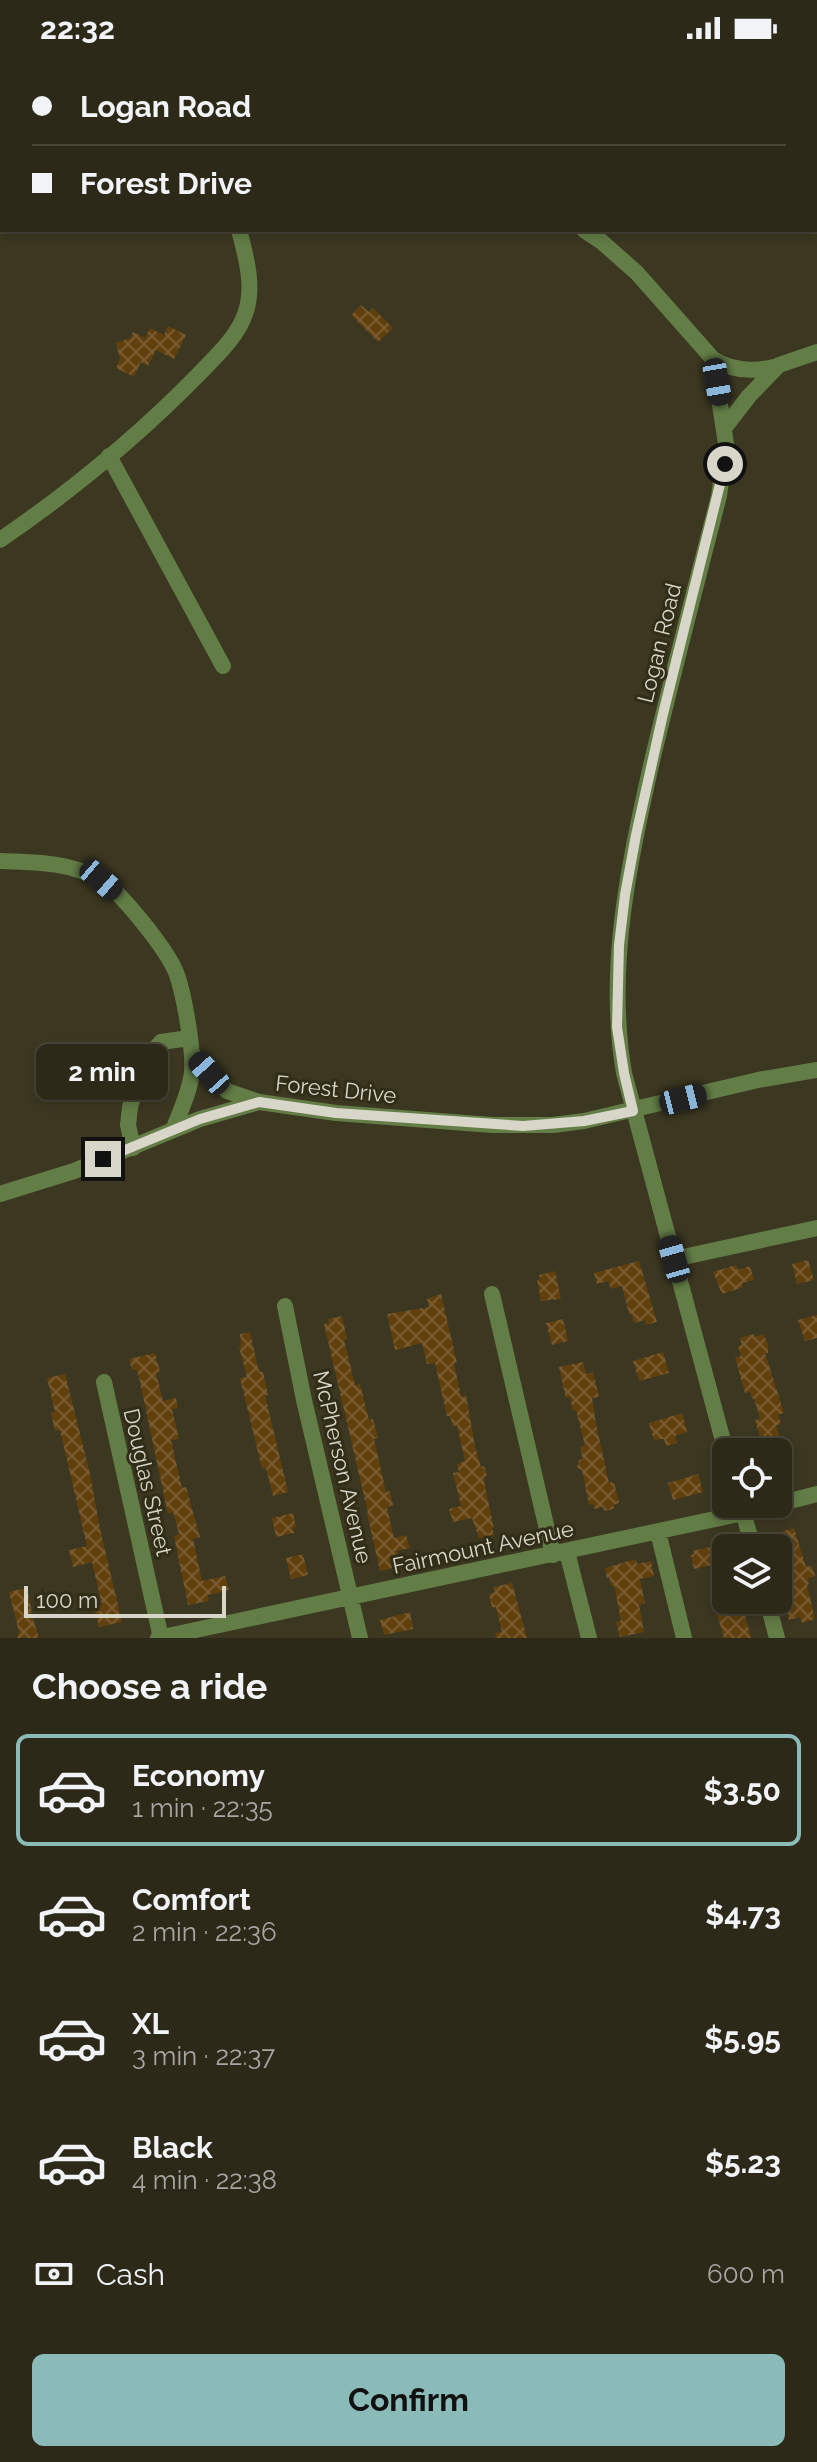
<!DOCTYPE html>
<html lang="en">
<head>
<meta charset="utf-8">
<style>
  :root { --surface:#2c2919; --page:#383526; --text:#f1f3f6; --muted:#a6a6a2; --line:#484538; --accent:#8bbbb9 }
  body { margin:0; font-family:Raleway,sans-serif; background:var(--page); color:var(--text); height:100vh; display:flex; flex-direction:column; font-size:30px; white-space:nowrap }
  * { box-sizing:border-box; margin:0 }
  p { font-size:26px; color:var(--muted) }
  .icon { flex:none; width:44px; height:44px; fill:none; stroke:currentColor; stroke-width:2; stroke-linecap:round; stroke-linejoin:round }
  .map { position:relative; height:1582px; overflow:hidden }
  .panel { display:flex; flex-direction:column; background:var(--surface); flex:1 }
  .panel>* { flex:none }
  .top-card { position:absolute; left:0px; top:0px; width:818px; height:176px; box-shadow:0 4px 12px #0003,0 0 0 2px var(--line); display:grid; align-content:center; height:176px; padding:0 32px; background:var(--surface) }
  .controls { position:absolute; left:712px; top:1382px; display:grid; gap:16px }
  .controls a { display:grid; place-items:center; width:80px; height:80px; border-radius:12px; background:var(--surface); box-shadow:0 4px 12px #0003,0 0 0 2px var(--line); font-size:40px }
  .scale { position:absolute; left:24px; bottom:20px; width:202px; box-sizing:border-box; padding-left:8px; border:4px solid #d8d6c8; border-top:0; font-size:22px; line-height:28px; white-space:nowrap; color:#d8d6c8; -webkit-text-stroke:6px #312d17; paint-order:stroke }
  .end { position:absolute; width:36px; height:36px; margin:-18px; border:10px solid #d8d6c8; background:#111; box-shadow:0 0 0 4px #111 }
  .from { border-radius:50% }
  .bubble { position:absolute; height:56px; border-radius:12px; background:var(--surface); box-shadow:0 4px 12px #0003,0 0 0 2px var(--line); font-size:26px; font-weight:700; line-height:56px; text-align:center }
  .car { position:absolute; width:24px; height:48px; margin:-24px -12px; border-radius:10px; box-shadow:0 0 6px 2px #0007; background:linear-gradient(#222 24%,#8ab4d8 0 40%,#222 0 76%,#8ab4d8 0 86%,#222 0) }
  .top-card b { display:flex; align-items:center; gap:28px; height:76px; font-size:30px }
  .top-card b+b { border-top:2px solid var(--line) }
  .top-card i { width:20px; height:20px; background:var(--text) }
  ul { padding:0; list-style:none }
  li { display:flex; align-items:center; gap:24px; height:112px; margin:0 16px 12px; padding:0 16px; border:4px solid transparent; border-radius:12px }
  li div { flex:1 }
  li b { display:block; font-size:30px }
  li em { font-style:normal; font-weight:700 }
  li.selected { border-color:var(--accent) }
  li>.icon { width:72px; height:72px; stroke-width:1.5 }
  h2 { padding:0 32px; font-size:36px; line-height:96px }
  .pay { display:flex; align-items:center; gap:20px; height:88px; padding:0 32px; font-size:30px }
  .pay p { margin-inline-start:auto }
  .action { display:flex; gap:16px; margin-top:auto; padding:16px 32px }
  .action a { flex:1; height:92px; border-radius:12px; background:var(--accent); color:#111; font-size:32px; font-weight:700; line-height:92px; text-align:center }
  .status { display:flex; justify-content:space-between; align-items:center; height:56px; padding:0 40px; background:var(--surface); direction:ltr }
  .status svg { height:22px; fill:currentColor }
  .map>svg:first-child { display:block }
  .building { fill:url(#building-cross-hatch) }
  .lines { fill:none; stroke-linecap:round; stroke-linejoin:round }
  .minor { stroke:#637d46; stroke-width:16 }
  .route { stroke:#d8d6c8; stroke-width:10 }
  .labels { text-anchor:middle; stroke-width:6; stroke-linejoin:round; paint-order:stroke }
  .street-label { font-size:22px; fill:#d8d6c8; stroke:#312d17 }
</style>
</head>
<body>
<div class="status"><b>22:32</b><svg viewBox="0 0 49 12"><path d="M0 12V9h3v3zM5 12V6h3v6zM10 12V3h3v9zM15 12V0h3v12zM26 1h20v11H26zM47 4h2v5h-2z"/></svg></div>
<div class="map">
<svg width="817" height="1582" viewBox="0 0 817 1582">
  <defs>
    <pattern id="building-cross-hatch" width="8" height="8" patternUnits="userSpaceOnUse" patternTransform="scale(2)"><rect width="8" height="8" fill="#62400e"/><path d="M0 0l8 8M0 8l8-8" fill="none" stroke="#785b30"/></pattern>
  </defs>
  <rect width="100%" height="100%" fill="#3b3721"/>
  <path class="building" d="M361 249 369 256 373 252 393 272 378 286 351 259Z
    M168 270 186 279 174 303 156 294 148 310 141 306 134 321 116 312 120 303 116 287 130 282 133 276 145 282 150 272 164 279Z
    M808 1204 814 1224 797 1228 792 1208Z
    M639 1205 657 1266 646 1269 645 1264 634 1267 631 1257 629 1258 622 1230 611 1233 608 1225 597 1228 594 1217Z
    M736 1209 738 1214 750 1210 754 1224 742 1227 743 1231 722 1238 713 1216Z
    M555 1215 561 1243 541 1245 537 1224H540L539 1219Z
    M441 1238 457 1307H454L461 1341 466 1339 475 1390 481 1411 484 1410 487 1420 484 1421 485 1431 494 1472H492L494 1479 479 1482 472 1462 453 1466 449 1453 461 1450 453 1417 459 1416 457 1408 465 1405 457 1369 453 1370 450 1360H447L435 1307 427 1308 422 1287 395 1294 387 1258 429 1251 427 1243Z
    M817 1259V1282L805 1285 798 1264Z
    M342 1260 347 1283 344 1284 355 1329 360 1328 369 1364 373 1363 378 1382 374 1383 386 1436 390 1435 393 1449 387 1451 394 1482 406 1479 410 1492 397 1495 401 1510 380 1515 367 1457H368L324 1268 329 1267 328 1263Z
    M563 1263 568 1285 552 1289 546 1267Z
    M250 1276 258 1312 260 1316H263L268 1339H265L288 1436 277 1439 273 1440 266 1412 262 1413 240 1322 247 1321 239 1291 241 1290 240 1278Z
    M754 1278V1281L763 1278 768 1288V1297H765L784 1357 778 1359 781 1368 776 1369 792 1424 778 1428V1396H764L755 1364 760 1363 754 1342 752 1343 750 1336 745 1337 735 1301 741 1300 738 1290 742 1289 740 1282Z
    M663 1296 669 1317 639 1325 633 1305Z
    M155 1297 160 1316 156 1317 163 1345 176 1342 178 1352 172 1353 179 1383 171 1384 182 1432 186 1431 200 1481 193 1483 202 1525 225 1520 229 1534 208 1539 209 1545 188 1549 174 1480 179 1478 173 1456 168 1458 139 1321 136 1313 132 1314 129 1303Z
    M583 1306 586 1318 593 1316 599 1341 592 1342 596 1368 609 1427 614 1426 619 1447 613 1449 614 1453 604 1455 603 1451 594 1453 593 1448 589 1449 582 1414 577 1412 579 1404 583 1403 580 1391 585 1390 576 1354 573 1355 570 1341 566 1342 559 1311Z
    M65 1318 90 1418 100 1473 122 1566 99 1571 94 1551 102 1549 92 1506 73 1511 69 1494 87 1490 60 1374 55 1375 51 1357 55 1356 47 1322Z
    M682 1357 687 1376 675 1380 677 1387 666 1390 664 1383 654 1384 649 1367Z
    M698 1418 703 1436 673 1444 668 1427Z
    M293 1457 296 1471 293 1472 294 1477 276 1481 272 1462Z
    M794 1472 806 1511 812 1510 815 1520 807 1523 809 1528 807 1529 815 1563 802 1567 800 1561 789 1564 784 1544 791 1542 774 1478Z
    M722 1488 726 1506 694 1513 691 1499 694 1498 693 1495Z
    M303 1498 308 1519 291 1523 286 1502Z
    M636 1503 637 1508 651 1505 654 1520 640 1523 645 1547 639 1549 644 1576 620 1581 616 1566 621 1565 614 1529 611 1530 609 1521 607 1522 605 1512Z
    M512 1527 527 1582H496L495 1577 502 1576 496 1551 492 1552 489 1538 495 1536 493 1531Z
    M27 1532 34 1566 39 1582H17L19 1576 9 1536Z
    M726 1541V1544H741L751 1582H724L713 1545Z
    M410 1556 413 1573 384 1579 380 1564Z"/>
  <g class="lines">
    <path class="minor" d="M43 0 44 2
      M584 174 602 186 637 217 713 303 726 388 719 440C696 529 673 617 652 705 629 808 606 912 624 1017L726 1396
      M713 303C733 316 755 316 778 310
      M725 371 749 340 779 309 817 296
      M109 400 223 610
      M0 484C70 436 137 381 197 320 214 302 237 282 245 258 255 232 246 200 239 174
      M0 805C33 806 72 806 101 824 122 837 169 896 177 919 184 939 194 995 192 1016 190 1035 180 1056 173 1074
      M193 999 227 1035 259 1046
      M133 1092 128 1069 130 1051 144 1005 161 986 189 982
      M0 1138 74 1115 200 1063 259 1046 336 1057 492 1069H553L584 1065 758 1024 817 1014
      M674 1203 817 1172
      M492 1238 553 1499
      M285 1250 304 1344 360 1582
      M104 1326 161 1582
      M741 1448 753 1492
      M658 1476 684 1582
      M567 1496 589 1582
      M767 1544 777 1582
      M158 1582 743 1457 817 1438"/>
  </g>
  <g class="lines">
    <path class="route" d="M103 1103 200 1063 259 1046 336 1057 523 1070 584 1065 633 1055 624 1017 617 971 619 889 625 839 636 779 663 658 725 408"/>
  </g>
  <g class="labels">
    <g class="street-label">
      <text transform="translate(659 587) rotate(-76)" y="8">Logan Road</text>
      <text transform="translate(336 1033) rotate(6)" y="8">Forest Drive</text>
      <text transform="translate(343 1411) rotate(77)" y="8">McPherson Avenue</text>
      <text transform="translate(148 1426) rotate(77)" y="8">Douglas Street</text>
      <text transform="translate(483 1491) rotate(-12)" y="8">Fairmount Avenue</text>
    </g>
  </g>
</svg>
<div class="controls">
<a><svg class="icon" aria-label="locate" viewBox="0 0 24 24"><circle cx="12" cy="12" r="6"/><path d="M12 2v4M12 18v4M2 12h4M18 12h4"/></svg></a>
<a><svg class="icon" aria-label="layers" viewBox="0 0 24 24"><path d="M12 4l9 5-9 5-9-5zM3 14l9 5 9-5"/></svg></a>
</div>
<div class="scale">100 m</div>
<i class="end from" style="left:725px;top:408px"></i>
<i class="end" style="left:103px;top:1103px"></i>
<div class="bubble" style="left:36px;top:988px;width:132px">2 min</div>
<i class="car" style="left:717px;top:326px;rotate:170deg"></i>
<i class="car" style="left:101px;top:824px;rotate:131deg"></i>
<i class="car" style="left:209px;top:1017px;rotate:318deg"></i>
<i class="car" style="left:683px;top:1043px;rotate:76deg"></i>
<i class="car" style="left:674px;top:1203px;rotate:344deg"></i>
<div class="top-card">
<b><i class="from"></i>Logan Road</b>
<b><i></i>Forest Drive</b>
</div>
</div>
<section class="panel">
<h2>Choose a ride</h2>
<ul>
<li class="selected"><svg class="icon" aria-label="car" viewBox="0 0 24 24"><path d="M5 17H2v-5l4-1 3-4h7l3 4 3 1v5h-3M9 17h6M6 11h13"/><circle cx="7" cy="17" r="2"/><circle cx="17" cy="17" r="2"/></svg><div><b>Economy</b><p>1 min · 22:35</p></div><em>$3.50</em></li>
<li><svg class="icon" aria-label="car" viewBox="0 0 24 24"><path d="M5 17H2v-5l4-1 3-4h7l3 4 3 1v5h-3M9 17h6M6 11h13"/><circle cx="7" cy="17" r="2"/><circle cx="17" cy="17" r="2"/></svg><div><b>Comfort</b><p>2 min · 22:36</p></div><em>$4.73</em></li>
<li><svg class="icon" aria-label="car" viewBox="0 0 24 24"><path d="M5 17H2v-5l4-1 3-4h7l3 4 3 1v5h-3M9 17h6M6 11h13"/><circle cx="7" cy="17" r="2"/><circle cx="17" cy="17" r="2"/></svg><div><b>XL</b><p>3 min · 22:37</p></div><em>$5.95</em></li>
<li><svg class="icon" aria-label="car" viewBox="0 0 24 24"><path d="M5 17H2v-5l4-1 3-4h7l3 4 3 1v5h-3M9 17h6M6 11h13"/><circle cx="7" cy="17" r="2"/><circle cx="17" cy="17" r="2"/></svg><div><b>Black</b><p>4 min · 22:38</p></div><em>$5.23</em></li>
</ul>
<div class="pay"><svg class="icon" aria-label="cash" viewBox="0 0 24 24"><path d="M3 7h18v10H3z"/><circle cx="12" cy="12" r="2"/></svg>Cash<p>600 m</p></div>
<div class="action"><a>Confirm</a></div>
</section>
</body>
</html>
